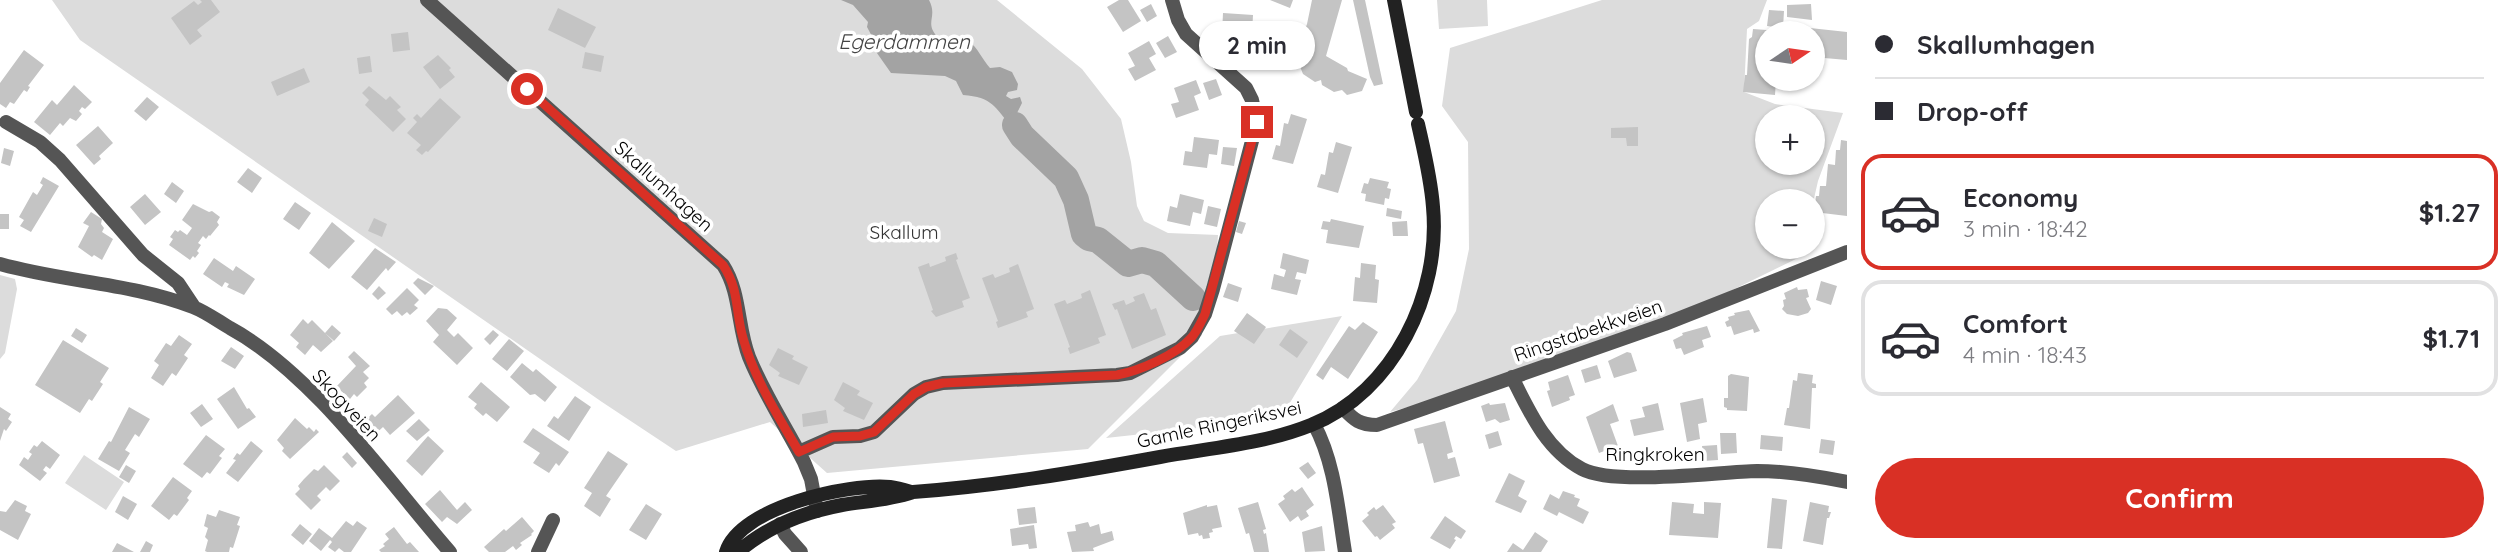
<!DOCTYPE html>
<html lang="en">
<head>
<meta charset="utf-8">
<style>
  :root { --surface:#fff; --page:#f7f7f7; --text:#2b2b33; --muted:#7c7c81; --line:#e1e1e2; --accent:#d93025 }
  body { margin:0; font-family:Quicksand,sans-serif; background:var(--page); color:var(--text); height:100vh; display:flex; flex-direction:column; font-size:26px; white-space:nowrap }
  * { box-sizing:border-box; margin:0 }
  p { font-size:23px; color:var(--muted) }
  .icon { flex:none; width:38px; height:38px; fill:none; stroke:currentColor; stroke-width:2; stroke-linecap:round; stroke-linejoin:round }
  .map { position:relative; flex:1; overflow:hidden }
  .side { display:flex; flex-direction:column; background:var(--surface); width:665px }
  .side>* { flex:none }
  .hud { display:grid; align-content:center; height:154px; padding:0 28px; background:var(--surface) }
  .needle { width:46px; rotate:77deg }
  .fabs { position:absolute; left:1755px; top:21px; display:grid; gap:14px }
  .fabs a { display:grid; place-items:center; width:70px; height:70px; border-radius:50%; background:var(--surface); box-shadow:0 2px 5px #0004; font-size:35px }
  .end { position:absolute; width:32px; height:32px; margin:-16px; border:9px solid #d93025; background:#fff; box-shadow:0 0 0 4px #fff }
  .from { border-radius:50% }
  .bubble { position:absolute; height:49px; border-radius:24px; background:var(--surface); box-shadow:0 2px 5px #0004; font-size:23px; font-weight:700; line-height:49px; text-align:center }
  .hud b { display:flex; align-items:center; gap:24px; height:66px; font-size:26px }
  .hud b+b { border-top:2px solid var(--line) }
  .hud i { width:18px; height:18px; background:var(--text) }
  ul { padding:0; list-style:none }
  li { display:flex; align-items:center; gap:21px; height:116px; margin:0 14px 10px; padding:0 14px; border:4px solid var(--line); border-radius:21px }
  li div { flex:1 }
  li b { display:block; font-size:26px }
  li em { font-style:normal; font-weight:700 }
  li.on { border-color:var(--accent) }
  li>.icon { width:63px; height:63px; stroke-width:1.5 }
  .cta { display:flex; gap:14px; margin-top:auto; padding:14px 28px }
  .cta a { flex:1; height:80px; border-radius:42px; background:var(--accent); color:#fff; font-size:28px; font-weight:700; line-height:80px; text-align:center }
  main { display:flex; flex:1; min-height:0 }
  .map>svg:first-child { display:block }
  .green { fill:#dcdcdc; fill-rule:evenodd }
  .water { fill:#a3a3a3 }
  .lines { fill:none; stroke-linecap:round; stroke-linejoin:round }
  .river { stroke:#a3a3a3; stroke-width:26 }
  .building { fill:#c4c4c4 }
  .minor { stroke:#555; stroke-width:14 }
  .secondary { stroke:#222; stroke-width:14 }
  .route { stroke:#d93025; stroke-width:9 }
  .labels { text-anchor:middle; stroke-width:7; stroke-linejoin:round; paint-order:stroke }
  .street-label { font-size:19px; fill:#000; stroke:#fff }
  .park-label { font-size:19px; fill:#333; stroke:#fff }
  .water-label { font-size:21px; font-style:italic; fill:#444; stroke:#fff }
</style>
</head>
<body>
<main>
<div class="map">
<svg width="1847" height="552" viewBox="0 0 1847 552">
  <rect width="100%" height="100%" fill="#fff"/>
  <path class="green" d="M52 0H997L1082 69 1121 119 1131 162 1137 206 1144 221 1168 233 1218 235 1217 250 1200 310 1202 335 1088 449 827 473 770 422 676 451 602 402 80 40Z
    M1437 0H1487L1488 26 1439 29Z
    M1602 0H1767L1759 21 1747 29 1744 92 1775 104 1843 113 1818 181 1813 203V201H1768V247H1804L1802 256 1665 323 1504 381 1390 412 1417 380 1456 311 1469 249 1468 142 1442 106 1450 48ZM1768 117H1813V163H1768Z
    M0 275 15 279 17 289 5 353 0 359Z
    M1342 316 1288 406 1243 423 1106 438 1220 336Z
    M84 455 124 482 106 510 65 483Z"/>
  <path class="water" d="M841 0H929C939 19 921 23 942 41 976 36 972 45 990 68L1000 67 1012 72 1018 84 1017 90 1008 92 1006 96 1011 99 1020 97 1022 103 1017 113 1018 123 1012 127C994 107 993 97 963 95L956 81 945 76 891 73 872 46 875 42 867 27 868 22 853 5Z"/>
  <g class="lines">
    <path class="river" d="M1015 125 1022 136 1066 178 1076 200 1084 234 1089 238 1098 240 1128 264 1142 260 1156 264 1193 298"/>
  </g>
  <path class="building" d="M200 0H211L220 12 197 30 202 36 190 45 171 18 194 1 198 5 202 2Z
    M1119 0H1128L1141 21 1123 32 1107 7Z
    M1270 0H1293L1290 8Z
    M1312 0H1342L1326 56 1347 68 1348 71 1367 79 1362 91 1347 95 1342 90 1334 92 1322 85 1321 80 1315 82 1303 74 1297 59 1299 53 1297 52 1307 24Z
    M1353 0H1365L1383 84 1374 86 1370 77Z
    M1151 4 1157 16 1147 22 1140 10Z
    M1811 4 1812 20 1787 17V5Z
    M558 8 596 27 585 48 548 30Z
    M1769 10 1784 11 1783 28 1767 26Z
    M1223 13 1253 15 1251 51 1236 50 1237 35 1222 34Z
    M1810 28 1847 32V60L1813 57V33H1809Z
    M1753 29 1781 31V33H1768V79H1776L1775 95 1743 92 1745 75H1747L1749 39 1752 37Z
    M408 32 410 50 393 52 391 34Z
    M1168 36 1177 52 1165 58 1156 43Z
    M1149 41 1156 54 1149 58 1156 70 1135 81 1128 69 1135 66 1128 53Z
    M24 50 44 65 28 86 30 87 27 92 24 90 14 104 10 102 6 108 0 104V83Z
    M585 52 604 56 601 72 582 68Z
    M438 55 451 68 449 70 455 77 440 89 423 67Z
    M370 56 372 72 359 74 357 58Z
    M304 68 310 82 277 96 271 82Z
    M1216 79 1222 95 1209 100 1203 83Z
    M1196 80 1201 93 1194 96 1199 110 1176 118 1171 104 1179 102 1174 88Z
    M74 85 92 102 85 109 82 107 79 111 82 114 76 121 70 118 63 126 60 123 50 135 34 122 52 100 57 105Z
    M369 86 386 100 390 96 401 107 397 110 406 119 393 132 365 105 369 100 362 93Z
    M147 97 159 107 146 121 134 111Z
    M440 98 461 117 428 152 426 151 422 155 416 150 421 145 407 133 417 122 413 118 417 114 421 118Z
    M1291 114 1307 119 1293 164 1272 159 1276 145 1280 146 1284 123 1288 124Z
    M98 126 113 143 99 156 101 159 94 165 76 145Z
    M1638 127V146H1627L1626 138H1611V128Z
    M1194 137 1219 140 1217 155 1209 154 1207 168 1183 165 1185 151 1192 152Z
    M1841 140 1847 141V216L1814 212 1816 196H1819L1820 186H1826L1828 164 1835 165 1836 150H1840Z
    M1336 142 1352 147 1338 193 1317 187 1321 174 1325 175 1329 152 1333 153Z
    M1223 147 1237 148 1234 166 1221 164Z
    M4 148 14 151 10 166 1 163Z
    M248 168 262 178 252 193 237 182Z
    M43 177 59 186 31 232 20 226 24 220 19 217 33 192 37 195 43 185 40 183Z
    M1370 178 1389 182 1387 188 1391 189 1389 199 1385 198 1384 205 1365 201 1366 194 1361 193 1364 183 1368 184Z
    M172 182 184 191 176 203 164 194Z
    M145 194 161 212 145 225 130 207Z
    M1180 194 1204 200 1201 214 1193 212 1190 226 1167 221 1170 206 1177 208Z
    M295 202 311 213 299 230 283 219Z
    M193 204 209 212 212 211 220 217 217 222 219 225 210 236 209 235 206 239 203 236 198 243 201 245 197 251 199 253 195 258 193 256 190 260 169 245 173 239 170 237 175 230 178 232 180 230 187 235 192 228 182 220Z
    M1208 206 1221 209 1217 227 1204 224Z
    M1387 208 1402 211 1401 219 1386 216Z
    M91 212 102 219 101 224 104 228 102 232 113 239 102 260 94 255 92 257 78 247 89 226 83 223Z
    M0 214H9V229H0Z
    M374 218 387 224 382 237 368 231Z
    M1331 219 1364 226 1359 248 1326 243 1328 230 1321 229 1323 221 1330 222Z
    M1239 221 1246 223 1242 234 1236 232Z
    M1407 221 1408 236H1393L1392 222Z
    M332 222 355 241 329 269 309 253Z
    M375 248 396 262 388 271 386 268 367 290 351 277Z
    M956 253 958 259 956 260 970 298 962 301 964 307 936 317 931 311 933 310 918 267 929 263 930 267 946 261 945 257Z
    M1283 253 1309 260 1306 274 1297 272 1295 279 1301 280 1297 295 1271 289 1274 274 1284 277 1286 270 1280 268Z
    M214 258 233 271 236 266 255 279 244 295 227 287 229 284 225 282 222 287 203 274Z
    M1361 263 1376 265 1375 279 1379 280 1377 303 1353 301 1355 277 1360 278Z
    M1018 264 1034 309 1026 312 1028 317 998 328 996 322 998 321 982 278 993 274 995 278 1010 272 1009 268Z
    M418 278 434 286 425 295 413 283Z
    M1821 281 1837 286 1831 305 1816 300Z
    M1228 283 1242 288 1238 302 1223 297Z
    M379 286 386 293 378 300 372 294Z
    M1797 287 1798 290 1807 289 1809 297 1806 298 1811 309 1808 313 1798 316 1787 314 1782 309 1784 306 1783 300 1786 299 1784 293Z
    M407 288 419 300 414 305 418 308 410 315 407 312 402 316 397 311 392 315 386 309Z
    M1090 290 1106 335 1098 338 1100 343 1070 354 1068 348 1070 347 1054 304 1065 300 1067 304 1082 298 1081 294Z
    M1144 293 1151 310 1156 308 1166 335 1132 349 1117 309 1115 310 1112 304 1124 300 1126 305 1135 301 1133 297Z
    M438 308 447 309 457 318 447 330 454 337 458 333 473 348 457 365 433 342 439 335 426 321Z
    M1749 310 1760 331 1754 333 1753 329 1734 335 1731 326 1727 327 1725 322 1729 320 1728 317 1735 315 1734 313Z
    M1247 313 1266 327 1254 344 1234 331Z
    M303 319 308 324 312 320 333 341 321 352 313 345 305 355 296 347 299 343 290 335Z
    M1363 322 1378 332 1348 379 1331 367 1323 380 1316 375 1349 326 1355 330Z
    M332 325 341 333 334 341 325 333Z
    M1707 326 1711 337 1702 340 1704 347 1684 355 1681 348 1676 349 1673 340 1683 335 1682 333Z
    M76 328 87 335 82 343 71 336Z
    M1290 329 1308 342 1297 358 1279 345Z
    M493 330 499 335 490 345 484 339Z
    M179 335 192 344 184 355 188 358 176 376 172 373 163 386 151 378 159 365 154 361 166 343 171 346Z
    M509 339 524 351 507 371 492 359Z
    M63 340 109 368 100 382 103 384 92 401 89 399 80 413 35 385Z
    M231 347 244 356 235 369 221 361Z
    M778 348 794 356 792 359 808 367 799 385 778 376 780 373 769 365Z
    M354 351 370 366 363 372 369 378 364 383 367 387 357 397 354 394 350 399 340 390 334 397 322 386 328 379 336 387 356 366 348 357Z
    M1627 352 1631 353 1637 371 1614 378 1608 361Z
    M522 363 533 372 536 369 557 387 545 402 535 394 530 395 510 377Z
    M1597 365 1601 378 1585 383 1581 370Z
    M1798 373 1813 375 1812 383 1816 384V388H1812L1810 429 1784 425 1787 408H1789L1793 380 1797 381Z
    M1731 374 1749 377 1747 411 1727 410V408L1724 407V398H1728V376Z
    M1568 375 1575 395 1569 397 1570 400 1552 407 1547 391 1550 390 1548 382Z
    M481 382 510 407 497 422 486 413 483 416 474 408 477 404 468 397Z
    M843 382 860 391 857 395 873 403 864 420 843 411 845 408 834 400Z
    M234 387 247 409 249 408 256 417 238 429 217 399Z
    M398 395 415 413 390 435 383 427 371 438 360 425 372 414 375 417Z
    M575 396 591 407 569 441 547 426 554 416 558 419Z
    M1703 398 1707 422 1698 424 1700 439 1687 442 1680 403Z
    M1489 403 1490 405 1505 403 1510 420 1500 423 1495 419 1486 422 1481 406Z
    M1658 403 1664 430 1634 436 1630 420 1645 417 1642 407Z
    M202 404 213 419 201 427 190 413Z
    M1613 404 1619 421 1610 424 1618 446 1599 453 1586 417Z
    M0 407 11 414 8 419 12 422 6 431 4 429 0 441Z
    M129 407 150 419 139 437 135 434 125 450 130 453 119 471 98 459 109 441 111 442Z
    M826 410 828 423 803 427 802 414Z
    M295 418 307 429 309 427 314 432 316 429 319 432 290 459 282 451 284 448 277 440Z
    M419 419 430 430 417 441 406 431Z
    M1445 421 1453 452 1447 454 1448 459 1455 457 1460 476 1434 483 1423 443 1418 444 1414 429Z
    M533 428 569 452 559 466 556 463 549 473 533 463 540 453 523 442Z
    M1498 431 1502 445 1489 449 1485 435Z
    M1720 433H1736L1737 453 1721 454Z
    M206 435 225 449 219 456 222 458 210 474 207 472 202 478 183 464Z
    M1761 435 1783 437 1782 451 1760 449Z
    M428 436 444 451 422 476 406 461Z
    M1821 439 1835 441 1833 455 1819 453Z
    M42 441 60 455 50 469 46 466 43 470 47 473 40 481 19 465 24 457 28 460 32 454 29 452 34 445 37 447Z
    M251 441 263 451 238 482 226 473 236 460 233 459 237 453 240 455Z
    M1717 445 1718 460 1704 461 1702 446Z
    M608 451 628 464 606 496 611 499 600 517 584 506 592 493 584 488Z
    M347 452 357 463 352 468 342 457Z
    M1308 462 1316 473 1308 479 1299 468Z
    M126 465 136 471 129 483 119 477Z
    M324 465 340 481 330 491 326 487 317 496 321 500 311 510 295 494 300 489 298 486 304 479 314 469 318 471Z
    M1509 473 1525 481 1518 496 1527 501 1521 513 1495 502Z
    M173 477 192 491 187 498 189 500 177 516 174 514 169 520 151 506Z
    M1302 487 1314 505 1306 511 1309 516 1301 521 1298 516 1290 522 1278 504 1285 499 1283 496 1292 489 1295 492Z
    M440 490 457 510 465 502 472 510 457 524 447 517 442 522 425 504Z
    M1563 491 1575 495 1574 497 1580 499 1577 506 1589 512 1583 524 1559 512 1557 516 1543 509 1550 494 1559 499Z
    M123 496 137 504 128 520 115 512Z
    M1772 498 1787 500 1782 549 1767 548Z
    M15 500 27 506 25 511 31 514 18 540 0 530V511L6 512Z
    M1258 502 1266 529 1263 530 1264 534 1266 533 1269 552H1254L1249 533 1246 534 1238 508Z
    M1672 502 1694 504 1693 513 1704 514V502L1721 503 1718 538 1669 535Z
    M1810 502 1829 506 1828 512H1831L1829 518H1827L1823 545 1803 541Z
    M646 504 662 514 646 540 629 530Z
    M1207 505V507L1217 505 1222 527 1212 529 1213 532 1209 533 1210 538 1203 539 1202 535 1199 536 1198 533 1188 535 1183 513Z
    M1383 505 1396 522 1392 524 1395 528 1380 540 1377 536 1375 537 1362 521 1369 515 1367 513 1374 507 1376 510Z
    M1035 507 1037 523 1019 525 1017 509Z
    M219 510 240 517 237 525 240 526 233 548 230 547 229 552H207L205 551 208 540 205 537 208 528 204 526 207 514 216 517Z
    M1445 516 1466 531 1461 539 1456 536 1454 539 1456 540 1450 549 1430 538Z
    M522 517 534 531 531 534 532 535 520 543 522 545 516 550 513 546 505 552H489L484 547 504 529 506 531Z
    M346 521 353 526 357 521 367 528 351 552H344L339 548 335 552 328 547 332 542 330 540 321 551 309 541 319 528 332 538Z
    M1088 522 1090 527 1099 524 1101 534 1112 531 1114 540 1093 548 1094 551 1072 552 1067 532 1076 531 1075 525Z
    M300 524 312 534 303 545 291 535Z
    M1034 525 1037 548 1029 549 1028 544 1012 546 1010 529Z
    M1322 526 1325 551 1305 552 1302 532Z
    M394 527 407 544 410 542 419 552H381L379 550 385 546 383 544 389 539 385 534Z
    M1535 532 1548 541 1541 552H1507L1513 543 1523 550Z
    M146 541 153 545 150 552H140Z
    M117 543 134 552H112Z"/>
  <g class="lines">
    <path class="minor" d="M427 0 723 265C741 293 737 326 749 357 764 394 786 427 804 462L811 479 817 511
      M6 122 40 142 60 160 143 255 178 283 194 307
      M0 264C63 282 132 283 193 307 206 312 218 321 230 328 313 373 387 480 450 552
      M1512 377C1529 411 1546 450 1582 469 1614 486 1716 472 1757 471 1787 471 1817 476 1847 482
      M1343 408C1354 420 1360 425 1377 425L1665 324 1847 252
      M1314 424C1335 463 1338 509 1345 552
      M799 452 833 437 860 436 874 432 914 394 926 387 943 383 1117 375 1130 373 1180 348 1192 337 1205 314 1213 289 1257 122 1252 100 1246 88 1186 34 1178 20 1172 0
      M780 524 785 534 801 552
      M538 552 553 520"/>
    <path class="secondary" d="M1394 0 1416 112
      M726 552C740 507 849 483 890 487 897 488 904 490 911 492
      M738 552C768 526 804 512 842 505 867 501 889 500 913 492 996 486 1078 472 1160 457 1210 448 1264 444 1311 425 1394 392 1441 293 1433 207 1431 179 1424 151 1418 124"/>
  </g>
  <g class="lines">
    <path class="route" d="M527 89 723 265C740 291 735 311 743 338 754 378 778 416 799 452L833 437 860 436 874 432 914 394 926 387 943 383 1117 375C1139 371 1176 355 1191 338 1197 332 1201 322 1205 314L1257 122"/>
  </g>
  <g class="labels">
    <g class="street-label">
      <text transform="translate(664 186) rotate(42)" y="7">Skallumhagen</text>
      <text transform="translate(1588 330) rotate(-19)" y="7">Ringstabekkveien</text>
      <text transform="translate(347 405) rotate(47)" y="7">Skogveien</text>
      <text transform="translate(1219 424) rotate(-12)" y="7">Gamle Ringeriksvei</text>
      <text x="1655" y="461">Ringkroken</text>
    </g>
    <g class="park-label">
      <text x="904" y="239">Skallum</text>
    </g>
    <g class="water-label">
      <text x="904" y="49">Egerdammen</text>
    </g>
  </g>
</svg>
<div class="fabs">
<a><svg class="needle" viewBox="-14 -14 28 28"><path d="M0-13l5 13h-10z" fill="#e53935"/><path d="M0 13l5-13h-10z" fill="#7c7c81"/></svg></a>
<a>+</a>
<a>−</a>
</div>
<i class="end from" style="left:527px;top:89px"></i>
<i class="end" style="left:1257px;top:122px"></i>
<div class="bubble" style="left:1199px;top:21px;width:116px">2 min</div>
</div>
<section class="side">
<div class="hud">
<b><i class="from"></i>Skallumhagen</b>
<b><i></i>Drop-off</b>
</div>
<ul>
<li class="on"><svg class="icon" aria-label="car" viewBox="0 0 24 24"><path d="M5 17H2v-5l4-1 3-4h7l3 4 3 1v5h-3M9 17h6M6 11h13"/><circle cx="7" cy="17" r="2"/><circle cx="17" cy="17" r="2"/></svg><div><b>Economy</b><p>3 min · 18:42</p></div><em>$1.27</em></li>
<li><svg class="icon" aria-label="car" viewBox="0 0 24 24"><path d="M5 17H2v-5l4-1 3-4h7l3 4 3 1v5h-3M9 17h6M6 11h13"/><circle cx="7" cy="17" r="2"/><circle cx="17" cy="17" r="2"/></svg><div><b>Comfort</b><p>4 min · 18:43</p></div><em>$1.71</em></li>
</ul>
<div class="cta"><a>Confirm</a></div>
</section>
</main>
</body>
</html>
